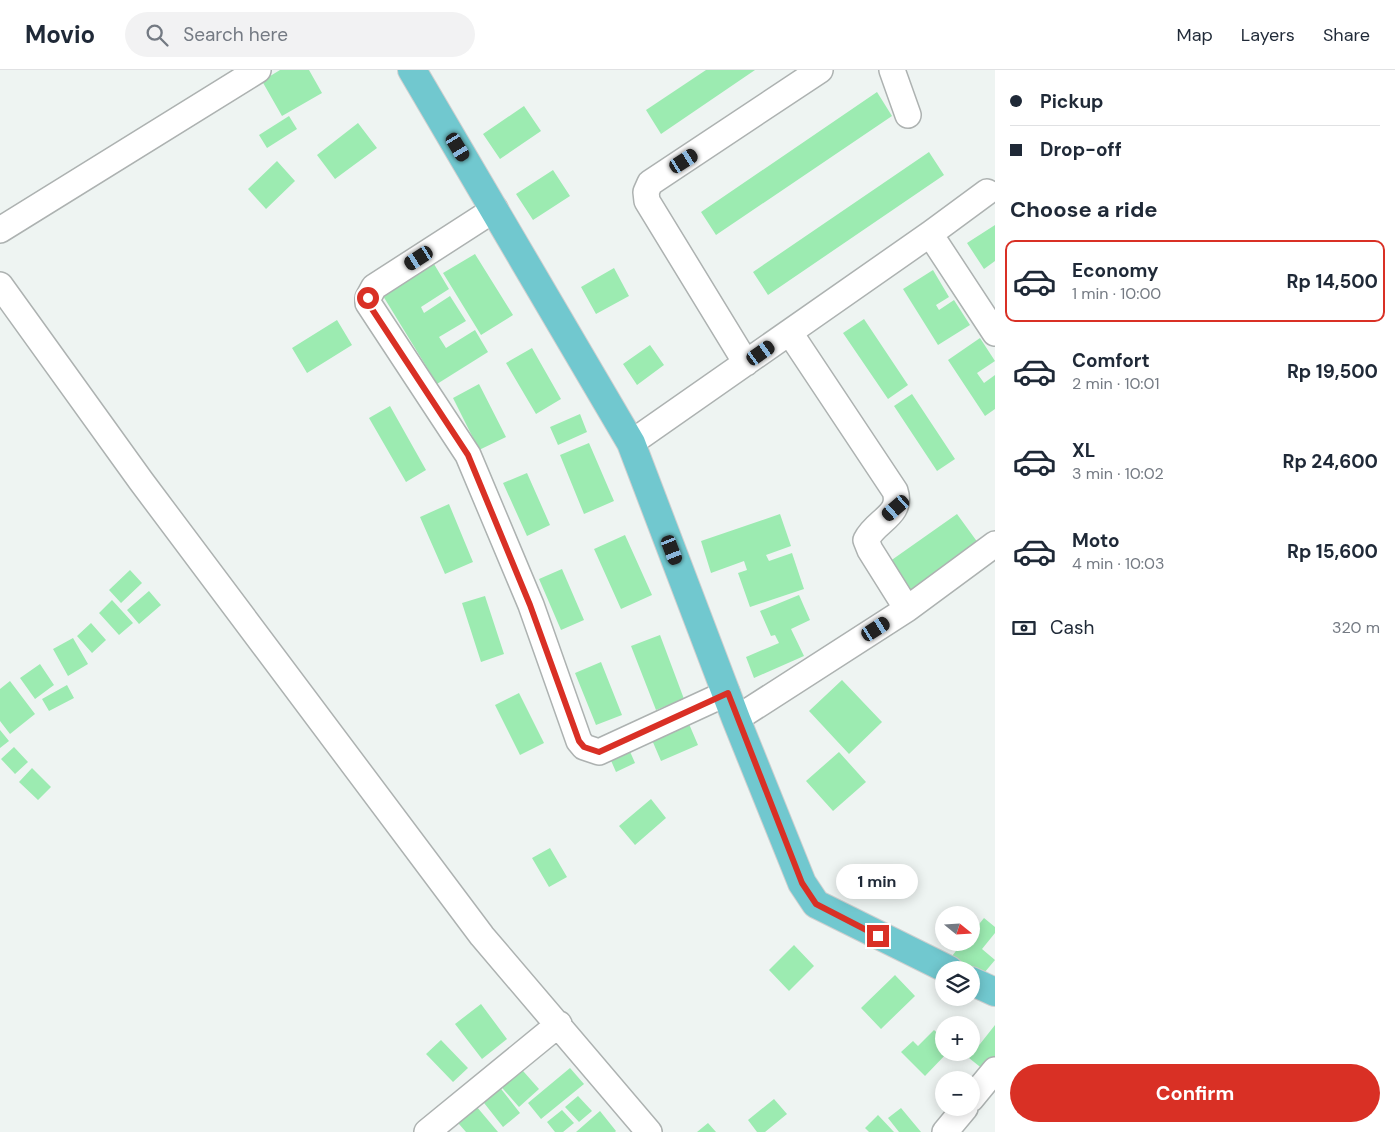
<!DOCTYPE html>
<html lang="en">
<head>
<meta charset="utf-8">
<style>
  :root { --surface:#fff; --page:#f2f2f3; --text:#1f2937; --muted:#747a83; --line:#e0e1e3; --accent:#d93025 }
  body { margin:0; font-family:"DM Sans",sans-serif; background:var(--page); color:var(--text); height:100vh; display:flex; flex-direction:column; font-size:19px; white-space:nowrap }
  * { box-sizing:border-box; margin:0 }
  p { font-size:16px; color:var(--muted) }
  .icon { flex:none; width:28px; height:28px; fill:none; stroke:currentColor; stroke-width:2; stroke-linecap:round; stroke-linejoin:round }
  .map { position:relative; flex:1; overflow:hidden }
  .side { display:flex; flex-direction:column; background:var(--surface); width:400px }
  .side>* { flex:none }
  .banner { display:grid; align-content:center; height:110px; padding:0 15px; background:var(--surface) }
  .needle { width:32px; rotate:108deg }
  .fabs { position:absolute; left:935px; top:836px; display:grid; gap:10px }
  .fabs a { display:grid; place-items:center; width:45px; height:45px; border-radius:50%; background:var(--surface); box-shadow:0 2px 12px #0003; font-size:25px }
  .end { position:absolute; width:22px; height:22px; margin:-11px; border:6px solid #d93025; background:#fff; box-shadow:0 0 0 2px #fff }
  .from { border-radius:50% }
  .bubble { position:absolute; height:35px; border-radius:18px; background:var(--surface); box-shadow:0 2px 12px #0003; font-size:16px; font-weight:700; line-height:35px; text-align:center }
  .car { position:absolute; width:15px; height:30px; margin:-15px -8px; border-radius:6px; box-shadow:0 0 4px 1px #0007; background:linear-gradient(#222 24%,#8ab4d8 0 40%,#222 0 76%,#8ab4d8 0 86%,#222 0) }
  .banner b { display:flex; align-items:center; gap:18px; height:48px; font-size:19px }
  .banner b+b { border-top:1px solid var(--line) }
  .banner i { width:12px; height:12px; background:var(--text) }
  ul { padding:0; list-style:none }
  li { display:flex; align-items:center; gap:15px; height:82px; margin:0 10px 8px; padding:0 5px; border:2px solid transparent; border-radius:10px }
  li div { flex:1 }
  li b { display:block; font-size:19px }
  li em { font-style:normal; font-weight:700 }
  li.selected { border-color:var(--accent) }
  li>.icon { width:45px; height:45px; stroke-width:1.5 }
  h2 { padding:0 15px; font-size:22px; line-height:60px }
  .pay { display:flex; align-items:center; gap:12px; height:55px; padding:0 15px; font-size:19px }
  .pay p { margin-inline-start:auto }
  .cta { display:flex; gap:10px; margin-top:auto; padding:10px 15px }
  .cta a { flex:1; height:58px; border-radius:30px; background:var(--accent); color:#fff; font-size:20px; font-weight:700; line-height:58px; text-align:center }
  header { display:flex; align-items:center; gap:30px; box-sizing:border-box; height:70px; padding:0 25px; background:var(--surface); border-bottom:1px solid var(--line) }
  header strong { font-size:24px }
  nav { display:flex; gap:28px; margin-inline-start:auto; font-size:18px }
  .search { width:350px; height:45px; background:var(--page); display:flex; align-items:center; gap:12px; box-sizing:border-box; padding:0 18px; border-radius:28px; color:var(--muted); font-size:19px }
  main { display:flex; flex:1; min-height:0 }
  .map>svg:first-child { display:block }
  .building { fill:#9cebb1 }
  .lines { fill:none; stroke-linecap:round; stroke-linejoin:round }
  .minor-casing { stroke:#adb2b1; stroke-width:28 }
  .major-casing { stroke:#cfcfcf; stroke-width:30 }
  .minor { stroke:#fff; stroke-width:25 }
  .major { stroke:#71c8cf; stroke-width:28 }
  .route { stroke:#d93025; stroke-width:6 }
</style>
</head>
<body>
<header>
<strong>Movio</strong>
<div class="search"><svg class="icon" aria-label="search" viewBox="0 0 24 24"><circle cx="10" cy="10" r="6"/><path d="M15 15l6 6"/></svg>Search here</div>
<nav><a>Map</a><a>Layers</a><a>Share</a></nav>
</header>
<main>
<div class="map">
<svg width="995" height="1062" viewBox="0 0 995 1062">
  <rect width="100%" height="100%" fill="#eef4f2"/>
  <path class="building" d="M280 0H309L322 23 282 46 262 11Z
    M706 0H755L661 64 646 40Z
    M877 22 892 46 716 165 701 142Z
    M524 36 541 61 500 89 483 64Z
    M289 46 297 59 267 78 259 65Z
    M358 53 377 78 335 109 317 85Z
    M929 82 944 105 768 225 753 202Z
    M277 91 295 111 266 139 248 119Z
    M553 100 570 126 533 150 516 124Z
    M995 155V191L984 199 967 173Z
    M475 184 513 245 481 265 443 203Z
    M431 189 449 219 421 237 424 243 450 226 466 251 439 267 446 278 475 260 488 282 437 314 380 221Z
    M614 198 629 226 596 244 581 217Z
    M933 200 949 227 936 235 939 240 954 230 970 255 938 275 903 219Z
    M864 249 908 315 888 329 843 263Z
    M337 250 352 275 307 303 292 278Z
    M980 268 995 291 977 303 984 313 995 305V339L985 346 948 290Z
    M650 275 664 295 637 315 623 294Z
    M532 278 561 329 536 344 506 293Z
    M479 314 506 367 479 380 453 328Z
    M912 324 955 389 937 401 894 336Z
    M390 336 426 400 406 412 369 348Z
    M580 344 587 362 558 375 550 357Z
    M589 373 614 431 584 444 560 385Z
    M527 403 550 455 527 466 503 413Z
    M449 434 473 492 445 504 420 447Z
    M780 444 791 476 766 485 769 491 792 483 804 519 750 537 738 503 747 500 744 491 711 503 701 471Z
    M957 444 981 477 910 528 886 494Z
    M625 465 652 525 621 539 594 479Z
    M562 499 584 550 561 560 539 509Z
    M130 500 142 513 121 533 109 520Z
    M149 521 161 535 139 554 127 540Z
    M799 525 810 550 791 559 804 586 754 608 746 587 779 573 775 565 771 566 760 541Z
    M485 526 504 584 481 592 462 533Z
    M112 530 133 553 119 565 99 543Z
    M91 553 106 570 92 583 77 566Z
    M660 565 684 629 656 640 631 576Z
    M73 568 88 594 68 606 53 579Z
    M601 592 622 645 596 655 575 603Z
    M40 594 54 615 35 629 20 608Z
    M842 610 882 652 849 684 809 641Z
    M10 611 35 644 10 664 0 651V619Z
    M67 615 74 628 49 641 42 629Z
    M519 623 544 673 520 685 495 635Z
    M689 654 698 675 661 691 652 670Z
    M0 660 9 671 0 678Z
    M14 677 28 692 15 704 1 689Z
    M628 677 635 693 616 702 609 686Z
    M839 682 866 712 833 741 806 711Z
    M32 698 51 717 38 730 19 712Z
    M651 729 666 748 635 775 619 756Z
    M550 778 567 807 549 817 532 788Z
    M984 848 995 857V863L982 879 995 890 979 909 952 886 963 872H971V864Z
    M794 875 814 896 789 921 769 900Z
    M895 905 915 926 881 959 861 938Z
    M481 934 507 969 482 989 455 954Z
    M995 955V996L989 1004 969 988Z
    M934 960 944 969V982H948L925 1006 901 982 913 971 918 976Z
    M441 970 468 998 453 1012 426 984Z
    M516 993 539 1019 519 1037 496 1011Z
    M570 998 584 1014 541 1049 528 1033Z
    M494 1010 520 1043 503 1057 477 1024Z
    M578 1026 592 1041 579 1052 565 1037Z
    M774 1029 787 1044 765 1062H757L748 1050Z
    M471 1030 498 1062H466L452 1046Z
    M901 1038 921 1062H899L888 1048Z
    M562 1040 574 1053 563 1062H555L547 1052Z
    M600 1041 616 1061 615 1062H576Z
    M878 1045 894 1062H869L865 1058Z
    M708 1053 716 1062H697Z"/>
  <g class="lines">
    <defs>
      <path id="minor" d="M892 0 908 45
        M495 139 374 217 368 228V233L468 385 531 535 579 671 584 677 599 682 727 623
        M0 160 258 0
        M930 164 995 263
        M0 215 141 411 482 866 649 1062
        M790 263 895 421C903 445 876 450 866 470L870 480 907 539
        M746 293 647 131 646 122 650 113 820 0
        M631 373 930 164 987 122
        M736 649 907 539 995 474
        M971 1029 995 1000
        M427 1062 559 954
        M945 1062 965 1038"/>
      <path id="major" d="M412 0 631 373 736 649 802 813 816 834 949 900
        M971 911 995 922"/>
    </defs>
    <use href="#minor" class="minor-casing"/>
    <use href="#major" class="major-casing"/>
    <use href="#minor" class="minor"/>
    <use href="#major" class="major"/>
  </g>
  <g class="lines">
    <path class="route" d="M368 228V233L468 385 530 535 579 671 584 677 599 682 728 623 802 813 816 834 878 866"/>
  </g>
</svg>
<div class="fabs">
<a><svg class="needle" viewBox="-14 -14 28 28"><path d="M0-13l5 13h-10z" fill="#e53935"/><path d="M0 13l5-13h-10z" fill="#747a83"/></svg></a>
<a><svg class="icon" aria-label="layers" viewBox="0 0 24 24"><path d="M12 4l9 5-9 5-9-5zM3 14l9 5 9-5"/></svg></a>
<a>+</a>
<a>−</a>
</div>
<i class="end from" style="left:368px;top:228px"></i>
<i class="end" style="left:878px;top:866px"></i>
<div class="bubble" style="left:836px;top:794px;width:82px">1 min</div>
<i class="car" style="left:458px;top:77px;rotate:149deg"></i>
<i class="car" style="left:684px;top:91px;rotate:57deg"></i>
<i class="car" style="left:419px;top:188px;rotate:237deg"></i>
<i class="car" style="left:761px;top:283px;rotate:55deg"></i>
<i class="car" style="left:896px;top:438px;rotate:229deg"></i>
<i class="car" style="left:672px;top:480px;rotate:159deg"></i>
<i class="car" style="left:876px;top:559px;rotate:57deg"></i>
</div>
<section class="side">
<div class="banner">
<b><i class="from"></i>Pickup</b>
<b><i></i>Drop-off</b>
</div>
<h2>Choose a ride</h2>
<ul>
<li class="selected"><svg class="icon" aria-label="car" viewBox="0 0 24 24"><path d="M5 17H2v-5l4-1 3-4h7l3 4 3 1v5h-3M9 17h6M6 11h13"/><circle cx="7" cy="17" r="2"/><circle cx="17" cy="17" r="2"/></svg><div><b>Economy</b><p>1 min · 10:00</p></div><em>Rp 14,500</em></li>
<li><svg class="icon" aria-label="car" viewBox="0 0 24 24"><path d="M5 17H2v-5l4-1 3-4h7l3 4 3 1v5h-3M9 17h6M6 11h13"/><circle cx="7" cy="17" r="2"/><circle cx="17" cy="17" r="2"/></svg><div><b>Comfort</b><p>2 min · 10:01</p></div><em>Rp 19,500</em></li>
<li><svg class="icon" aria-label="car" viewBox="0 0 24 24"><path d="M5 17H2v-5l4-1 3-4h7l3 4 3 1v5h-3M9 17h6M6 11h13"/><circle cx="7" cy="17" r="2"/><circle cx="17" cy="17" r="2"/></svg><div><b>XL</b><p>3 min · 10:02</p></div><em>Rp 24,600</em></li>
<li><svg class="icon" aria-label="car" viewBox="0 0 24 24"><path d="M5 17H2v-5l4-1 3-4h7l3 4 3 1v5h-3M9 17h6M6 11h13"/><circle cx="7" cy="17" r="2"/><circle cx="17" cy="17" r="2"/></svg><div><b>Moto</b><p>4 min · 10:03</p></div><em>Rp 15,600</em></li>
</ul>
<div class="pay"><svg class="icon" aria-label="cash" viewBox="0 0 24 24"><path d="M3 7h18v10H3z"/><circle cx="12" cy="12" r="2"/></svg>Cash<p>320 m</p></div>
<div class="cta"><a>Confirm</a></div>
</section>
</main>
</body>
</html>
